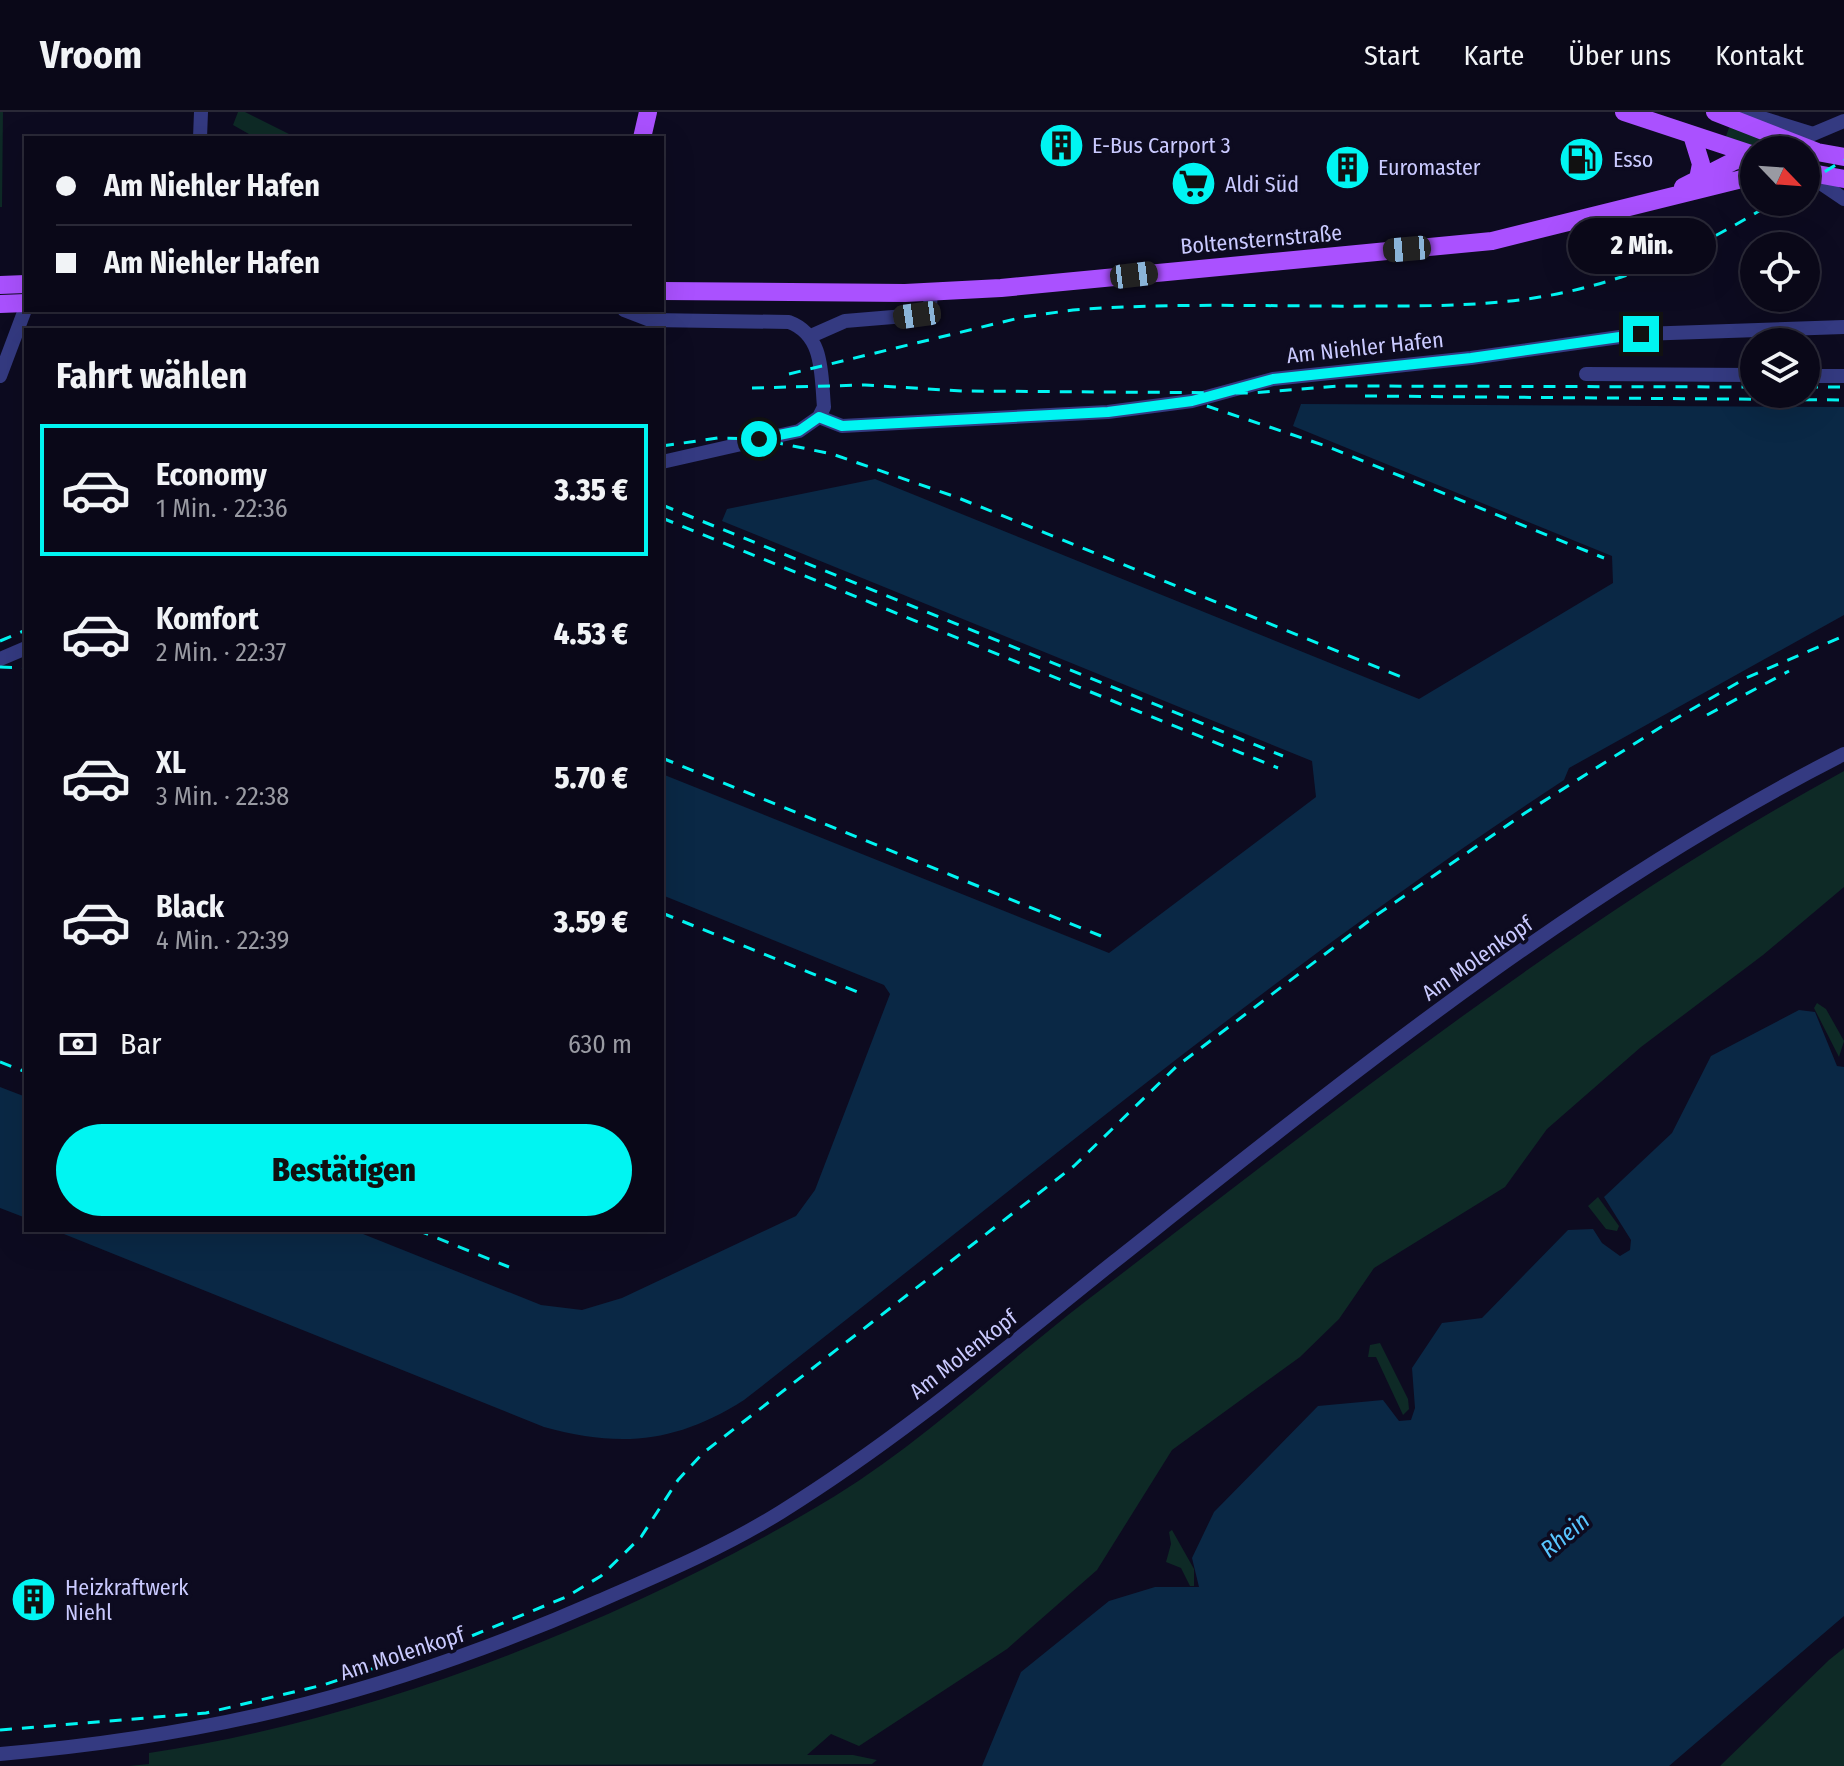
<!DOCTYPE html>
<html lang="de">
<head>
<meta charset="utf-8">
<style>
  :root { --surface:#0a0818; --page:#131121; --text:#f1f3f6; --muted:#999aa2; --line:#2a2937; --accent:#00f5f2 }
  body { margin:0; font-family:"Fira Sans Condensed",sans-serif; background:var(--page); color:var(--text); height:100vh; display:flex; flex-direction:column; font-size:30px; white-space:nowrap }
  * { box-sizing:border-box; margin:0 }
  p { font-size:26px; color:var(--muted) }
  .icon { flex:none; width:44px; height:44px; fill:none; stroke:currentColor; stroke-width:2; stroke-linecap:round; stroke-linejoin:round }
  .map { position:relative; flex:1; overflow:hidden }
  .details { position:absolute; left:24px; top:216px; width:640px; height:904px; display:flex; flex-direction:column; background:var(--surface); border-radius:0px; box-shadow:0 8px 32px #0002,0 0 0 2px var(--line) }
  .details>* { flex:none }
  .top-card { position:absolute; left:24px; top:24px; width:640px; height:176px; border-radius:0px; box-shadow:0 8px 32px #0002,0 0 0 2px var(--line); display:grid; align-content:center; height:176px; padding:0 32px; background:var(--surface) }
  .needle { width:52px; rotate:115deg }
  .fabs { position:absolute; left:1740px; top:24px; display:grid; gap:16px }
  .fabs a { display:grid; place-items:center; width:80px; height:80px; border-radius:50%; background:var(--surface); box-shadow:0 8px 32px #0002,0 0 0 2px var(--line); font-size:40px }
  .end { position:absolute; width:36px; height:36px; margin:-18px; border:10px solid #00f5f2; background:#111; box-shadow:0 0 0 4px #111 }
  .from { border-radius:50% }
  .bubble { position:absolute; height:56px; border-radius:28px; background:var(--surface); box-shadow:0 8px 32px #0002,0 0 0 2px var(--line); font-size:26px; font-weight:800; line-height:56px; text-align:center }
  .car { position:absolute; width:24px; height:48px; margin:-24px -12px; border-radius:10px; box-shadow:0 0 6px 2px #0007; background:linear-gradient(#222 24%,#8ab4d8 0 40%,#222 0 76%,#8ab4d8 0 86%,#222 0) }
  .top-card b { display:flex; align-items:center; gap:28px; height:76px; font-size:30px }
  .top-card b+b { border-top:2px solid var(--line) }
  .top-card i { width:20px; height:20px; background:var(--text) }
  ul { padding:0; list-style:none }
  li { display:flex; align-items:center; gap:24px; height:132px; margin:0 16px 12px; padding:0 16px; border:4px solid transparent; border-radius:0px }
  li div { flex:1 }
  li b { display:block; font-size:30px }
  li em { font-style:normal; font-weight:800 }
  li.selected { border-color:var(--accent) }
  li>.icon { width:72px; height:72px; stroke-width:1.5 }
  h2 { padding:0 32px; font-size:36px; line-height:96px }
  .pay { display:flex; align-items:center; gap:20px; height:88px; padding:0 32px; font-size:30px }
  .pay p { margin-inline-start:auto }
  .cta { display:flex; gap:16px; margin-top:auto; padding:16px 32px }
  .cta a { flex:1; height:92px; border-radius:48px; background:var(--accent); color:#111; font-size:32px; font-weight:800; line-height:92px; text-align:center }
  header { display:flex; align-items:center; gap:48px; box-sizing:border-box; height:112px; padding:0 40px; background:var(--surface); border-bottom:2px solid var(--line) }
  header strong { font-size:38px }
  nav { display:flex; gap:44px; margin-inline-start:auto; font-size:28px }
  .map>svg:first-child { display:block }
  .green { fill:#0e2a26 }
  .water { fill:#0a2845 }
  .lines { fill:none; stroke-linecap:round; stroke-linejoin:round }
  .minor { stroke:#343a81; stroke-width:14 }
  .major { stroke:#aa51ff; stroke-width:18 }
  .rail { stroke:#00f5f2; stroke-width:3; stroke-dasharray:12 10; stroke-linecap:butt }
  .route { stroke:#00f5f2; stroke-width:10 }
  .labels { text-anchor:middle; stroke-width:7; stroke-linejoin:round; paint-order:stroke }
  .poi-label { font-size:22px; fill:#cacaff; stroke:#0d0b20; text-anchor:start }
  .street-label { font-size:22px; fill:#cacaff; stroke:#0d0b20 }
  .water-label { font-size:24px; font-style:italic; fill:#58c5ff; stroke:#0d0b20 }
</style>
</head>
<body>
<header>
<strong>Vroom</strong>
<nav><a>Start</a><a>Karte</a><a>Über uns</a><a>Kontakt</a></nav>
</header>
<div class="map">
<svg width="1844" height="1654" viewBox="0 0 1844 1654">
  <rect width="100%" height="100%" fill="#0d0b20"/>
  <path class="green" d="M0 0H3L2 95H0Z
    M238 0H245L291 23 256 26 233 13Z
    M1730 13 1771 28 1769 34 1755 37 1725 27Z
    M1844 659V775L1763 843 1641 935 1547 1017 1505 1075 1374 1156 1339 1207 1300 1245 1172 1338 1097 1458 1007 1537 859 1634 831 1622 807 1643H853L877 1648 872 1652 129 1654 149 1652V1641C376 1608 640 1503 835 1384 925 1328 1003 1253 1086 1189 1331 1002 1573 807 1844 659Z
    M1817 891 1826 897 1844 929 1839 945 1814 896Z
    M1598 1085 1619 1114 1617 1119 1606 1117 1588 1094Z
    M1380 1231 1408 1287 1409 1297 1403 1303 1376 1245H1368L1370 1233Z
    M1172 1418 1194 1457V1474H1190L1181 1456 1166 1450 1171 1432 1169 1420Z
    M1844 1536V1654H1720L1829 1548Z"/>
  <path class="water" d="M1301 292 1844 295V503L1569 656 1564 668C1277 856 1015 1077 744 1288 676 1331 621 1336 544 1315L54 1118H353L541 1193 582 1198 622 1186 796 1104 815 1078 890 882 884 873 662 783V662L1109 841 1316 685 1312 649 722 409 727 397 875 367 1419 587 1613 471 1612 444 1293 314Z
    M1799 898 1815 900 1837 954 1844 955V1504L1669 1654H982L1021 1560 1109 1489 1155 1475H1199L1192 1446 1214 1400 1318 1294 1383 1288 1399 1309 1411 1308 1415 1296 1412 1256 1442 1211 1482 1206 1568 1118 1593 1117 1602 1131 1620 1144 1630 1138 1631 1128 1604 1085 1672 1021 1711 944Z
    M0 975 26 985V1106L0 1096Z"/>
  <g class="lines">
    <path class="minor" d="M1743 0 1813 22 1844 9
      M200 26 201 0
      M1810 64 1844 87
      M624 198 650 208 789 210C824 223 821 262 824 295L819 305 799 319 662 350
      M811 224 845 209 917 203 930 194 931 181
      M1586 262 1754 263
      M0 264 26 195
      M1806 264H1844
      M819 305 842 314 1108 300 1192 289 1273 267 1471 246 1641 222 1844 215
      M0 547 26 536
      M0 1642C220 1623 396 1578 599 1489 661 1462 723 1436 781 1400 900 1326 1006 1236 1115 1149 1346 966 1580 776 1844 642"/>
    <path class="major" d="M1624 0 1754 43
      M1715 0 1817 40 1844 45
      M1692 23 1701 52 1698 67
      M642 26 648 0
      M1806 60 1844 67
      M1683 75 1734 49 1754 45
      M0 173 26 172
      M662 179 905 181 1001 176 1492 129 1754 64
      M0 192 26 191"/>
    <path class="rail" d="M1806 71 1844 48
      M789 262 1023 205 1073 198C1175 190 1280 195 1383 194 1452 194 1520 193 1587 175 1655 158 1715 126 1774 90
      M1806 275H1844
      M752 276 865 273 962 279 1252 281 1340 274 1754 275
      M1365 284 1844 288
      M1186 287 1326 334 1604 446
      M662 334 718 326 759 327 832 342 956 385 1409 568
      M662 393 1283 644
      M662 406 1278 656
      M0 529 26 518
      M0 555 26 556
      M1707 603 1789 559
      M662 646 1101 824
      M662 801 865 883
      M0 950 26 960
      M417 1118 509 1155
      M0 1618 206 1601 323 1573 469 1525 566 1485 601 1464 641 1425 678 1368 703 1341 1074 1054 1177 954 1378 802 1525 701 1661 615 1746 566 1844 524"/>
  </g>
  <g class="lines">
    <path class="route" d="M759 327 799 319 819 305 842 314 1108 300 1192 289 1273 267 1471 246 1641 222"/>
  </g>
  <defs>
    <symbol id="building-disc" viewBox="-11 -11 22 22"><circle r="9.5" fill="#00f5f2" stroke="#0d0b20"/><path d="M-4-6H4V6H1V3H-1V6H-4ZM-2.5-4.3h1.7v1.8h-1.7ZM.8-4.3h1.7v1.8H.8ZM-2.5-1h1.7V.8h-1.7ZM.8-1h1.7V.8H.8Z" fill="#111"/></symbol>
    <symbol id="fuel-disc" viewBox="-11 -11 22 22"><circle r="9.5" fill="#00f5f2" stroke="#0d0b20"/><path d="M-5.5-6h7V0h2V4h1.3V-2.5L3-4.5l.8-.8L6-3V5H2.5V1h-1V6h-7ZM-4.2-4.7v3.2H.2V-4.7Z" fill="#111"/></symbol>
    <symbol id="supermarket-disc" viewBox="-11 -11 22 22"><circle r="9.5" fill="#00f5f2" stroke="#0d0b20"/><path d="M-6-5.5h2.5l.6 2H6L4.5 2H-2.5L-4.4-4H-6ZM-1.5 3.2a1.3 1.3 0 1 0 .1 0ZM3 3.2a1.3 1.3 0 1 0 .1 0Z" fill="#111"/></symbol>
  </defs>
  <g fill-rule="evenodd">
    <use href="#building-disc" x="1036" y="8" width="51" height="51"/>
    <use href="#fuel-disc" x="1556" y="22" width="51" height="51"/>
    <use href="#building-disc" x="1322" y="30" width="51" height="51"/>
    <use href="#supermarket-disc" x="1168" y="46" width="51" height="51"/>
    <use href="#building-disc" x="8" y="1462" width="51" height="51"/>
  </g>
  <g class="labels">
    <g class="poi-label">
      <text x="1092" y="41">E-Bus Carport 3</text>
      <text x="1613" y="55">Esso</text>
      <text x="1378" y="63">Euromaster</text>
      <text x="1225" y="80">Aldi Süd</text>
      <text x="65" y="1483">Heizkraftwerk<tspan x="65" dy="25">Niehl</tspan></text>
    </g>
    <g class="street-label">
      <text transform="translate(1261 127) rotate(-5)" y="8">Boltensternstraße</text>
      <text transform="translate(1365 235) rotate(-6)" y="8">Am Niehler Hafen</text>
      <text transform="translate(1477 846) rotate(-35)" y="8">Am Molenkopf</text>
      <text transform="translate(963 1242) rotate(-38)" y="8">Am Molenkopf</text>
      <text transform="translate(402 1541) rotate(-18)" y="8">Am Molenkopf</text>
    </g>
    <g class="water-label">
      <text transform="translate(1565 1423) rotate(-40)" y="8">Rhein</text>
    </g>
  </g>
</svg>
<div class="fabs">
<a><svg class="needle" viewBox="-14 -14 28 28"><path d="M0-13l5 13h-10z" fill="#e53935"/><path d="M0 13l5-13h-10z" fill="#999aa2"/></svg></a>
<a><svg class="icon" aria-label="locate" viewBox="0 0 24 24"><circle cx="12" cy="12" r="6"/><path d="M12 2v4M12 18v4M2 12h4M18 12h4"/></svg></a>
<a><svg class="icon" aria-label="layers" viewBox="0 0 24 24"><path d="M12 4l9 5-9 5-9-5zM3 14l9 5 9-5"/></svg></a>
</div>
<i class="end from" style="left:759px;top:327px"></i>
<i class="end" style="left:1641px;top:222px"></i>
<div class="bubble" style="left:1568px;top:106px;width:148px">2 Min.</div>
<i class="car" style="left:1407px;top:137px;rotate:265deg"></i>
<i class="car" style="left:1134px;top:163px;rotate:83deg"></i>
<i class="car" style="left:917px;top:203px;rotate:262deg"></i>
<div class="top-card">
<b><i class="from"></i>Am Niehler Hafen</b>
<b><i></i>Am Niehler Hafen</b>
</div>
<section class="details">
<h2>Fahrt wählen</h2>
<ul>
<li class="selected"><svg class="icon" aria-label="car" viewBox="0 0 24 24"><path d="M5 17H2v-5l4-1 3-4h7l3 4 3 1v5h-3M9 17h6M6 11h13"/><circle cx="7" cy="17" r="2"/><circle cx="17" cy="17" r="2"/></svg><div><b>Economy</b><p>1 Min. · 22:36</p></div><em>3.35 €</em></li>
<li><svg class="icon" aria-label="car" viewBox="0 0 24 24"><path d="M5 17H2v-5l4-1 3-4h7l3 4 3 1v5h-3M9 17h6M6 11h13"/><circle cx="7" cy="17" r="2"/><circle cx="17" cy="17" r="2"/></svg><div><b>Komfort</b><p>2 Min. · 22:37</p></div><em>4.53 €</em></li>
<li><svg class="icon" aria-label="car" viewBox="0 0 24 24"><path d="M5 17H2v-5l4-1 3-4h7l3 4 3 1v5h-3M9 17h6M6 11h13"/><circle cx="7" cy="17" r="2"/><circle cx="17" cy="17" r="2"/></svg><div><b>XL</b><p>3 Min. · 22:38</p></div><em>5.70 €</em></li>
<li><svg class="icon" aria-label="car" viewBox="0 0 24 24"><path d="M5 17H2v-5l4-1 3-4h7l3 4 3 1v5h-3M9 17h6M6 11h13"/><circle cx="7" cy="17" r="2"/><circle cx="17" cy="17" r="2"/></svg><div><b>Black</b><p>4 Min. · 22:39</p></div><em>3.59 €</em></li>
</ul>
<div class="pay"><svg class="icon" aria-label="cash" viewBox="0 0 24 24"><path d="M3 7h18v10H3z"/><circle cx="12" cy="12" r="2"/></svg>Bar<p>630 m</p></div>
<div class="cta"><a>Bestätigen</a></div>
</section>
</div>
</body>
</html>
